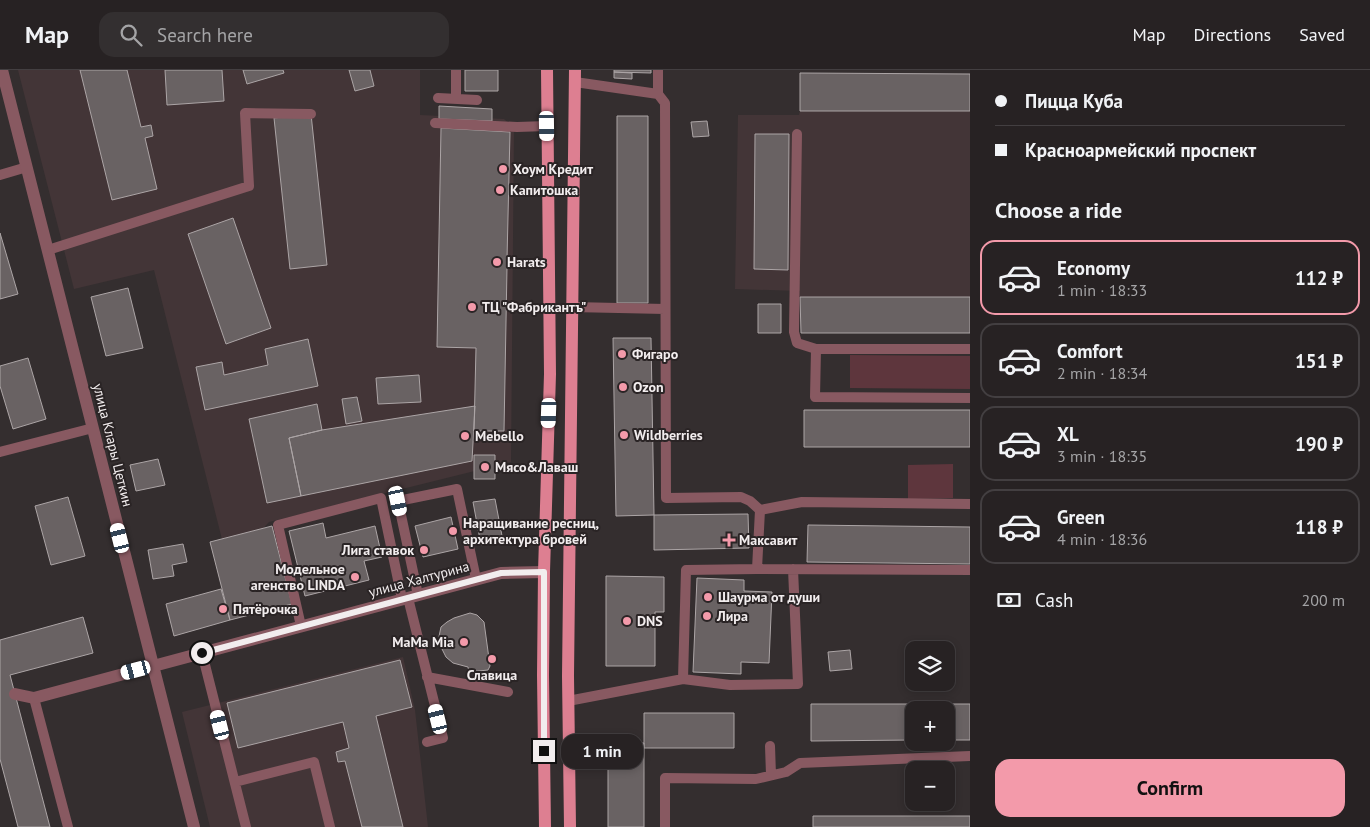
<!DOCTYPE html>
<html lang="en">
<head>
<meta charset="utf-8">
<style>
  :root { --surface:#272223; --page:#332f30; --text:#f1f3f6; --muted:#a4a4a6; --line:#433f41; --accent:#f39aaa }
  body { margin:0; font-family:"PT Sans",sans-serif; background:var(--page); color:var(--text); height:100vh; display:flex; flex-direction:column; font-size:19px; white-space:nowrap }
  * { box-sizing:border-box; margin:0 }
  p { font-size:16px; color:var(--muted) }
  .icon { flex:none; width:28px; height:28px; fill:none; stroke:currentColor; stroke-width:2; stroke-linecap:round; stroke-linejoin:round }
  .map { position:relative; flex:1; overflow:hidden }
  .panel { display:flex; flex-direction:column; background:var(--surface); width:400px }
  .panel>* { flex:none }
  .guide { display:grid; align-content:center; height:110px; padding:0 25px; background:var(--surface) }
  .controls { position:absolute; left:905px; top:571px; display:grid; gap:10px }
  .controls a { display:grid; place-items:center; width:50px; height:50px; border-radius:10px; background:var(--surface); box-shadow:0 2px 8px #0003,0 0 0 1px var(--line); font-size:25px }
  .end { position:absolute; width:22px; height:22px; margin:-11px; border:6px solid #f2edee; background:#111; box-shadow:0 0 0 2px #111 }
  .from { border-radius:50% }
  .bubble { position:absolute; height:35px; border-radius:15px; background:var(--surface); box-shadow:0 2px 8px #0003,0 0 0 1px var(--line); font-size:16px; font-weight:800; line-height:35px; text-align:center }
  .car { position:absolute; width:15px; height:30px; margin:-15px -8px; border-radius:6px; box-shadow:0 0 4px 1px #0007; background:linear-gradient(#fff 24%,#345 0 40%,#fff 0 76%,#345 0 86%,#fff 0) }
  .guide b { display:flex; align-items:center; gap:18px; height:48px; font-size:19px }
  .guide b+b { border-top:1px solid var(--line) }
  .guide i { width:12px; height:12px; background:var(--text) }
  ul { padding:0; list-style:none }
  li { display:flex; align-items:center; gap:15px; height:75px; margin:0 10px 8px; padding:0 15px; border:2px solid var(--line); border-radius:15px }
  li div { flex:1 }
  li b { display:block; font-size:19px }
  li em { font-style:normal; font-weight:800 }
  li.on { border-color:var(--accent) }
  li>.icon { width:45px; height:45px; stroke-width:1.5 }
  h2 { padding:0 25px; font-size:22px; line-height:60px }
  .pay { display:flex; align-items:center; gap:12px; height:55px; padding:0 25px; font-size:19px }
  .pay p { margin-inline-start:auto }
  .primary-button { display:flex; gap:10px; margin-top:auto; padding:10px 25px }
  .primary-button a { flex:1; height:58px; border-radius:15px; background:var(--accent); color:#111; font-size:20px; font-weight:800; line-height:58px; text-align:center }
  header { display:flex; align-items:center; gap:30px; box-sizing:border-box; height:70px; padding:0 25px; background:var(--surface); border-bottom:1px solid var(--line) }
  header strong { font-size:24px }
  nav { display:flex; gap:28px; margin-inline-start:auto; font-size:18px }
  .search { width:350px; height:45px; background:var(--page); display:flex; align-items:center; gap:12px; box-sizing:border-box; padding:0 18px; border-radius:15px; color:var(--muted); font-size:19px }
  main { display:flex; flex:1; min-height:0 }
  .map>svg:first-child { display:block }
  .built { fill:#433537 }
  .green { fill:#5e363d }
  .building { fill:#696263; stroke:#aca5a6 }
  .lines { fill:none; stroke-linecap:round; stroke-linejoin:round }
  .service { stroke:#885961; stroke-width:10 }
  .minor { stroke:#885961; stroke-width:12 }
  .primary { stroke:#dd7f91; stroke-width:12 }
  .route { stroke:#f2edee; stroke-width:6 }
  .poi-dot { fill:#f39aaa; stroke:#2a2425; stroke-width:2 }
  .labels { text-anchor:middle; stroke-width:4; stroke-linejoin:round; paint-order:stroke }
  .poi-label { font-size:14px; font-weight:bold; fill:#f2edee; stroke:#2a2425; text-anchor:start }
  .street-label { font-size:14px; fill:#f2edee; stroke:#2a2425 }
</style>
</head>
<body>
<header>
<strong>Map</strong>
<div class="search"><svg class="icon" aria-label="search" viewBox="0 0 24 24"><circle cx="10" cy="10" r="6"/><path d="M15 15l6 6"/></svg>Search here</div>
<nav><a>Map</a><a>Directions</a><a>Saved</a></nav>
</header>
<main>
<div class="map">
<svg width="970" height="757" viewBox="0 0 970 757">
  <rect width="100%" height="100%" fill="#342e2f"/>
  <path class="built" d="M18 0H420V45L504 49 514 58 511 392 269 452 233 491 228 493 154 200 74 219Z
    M800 41H970V227H800V221L735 219 738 45H799Z
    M403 587 415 640 428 757H210L182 642Z"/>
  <path class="green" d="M850 285 970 286V319L850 318Z
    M953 394V428L908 429V395Z"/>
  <path class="building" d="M80 0H127L141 57 151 55 153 66 145 68 157 119 112 130Z
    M165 0H222L224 31 167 35Z
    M243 0H283L284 3 247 14Z
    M349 0H370L374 16 355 21Z
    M465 0H498V21H465Z
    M614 0H651V3L614 2Z
    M614 2 632 3V9L614 8Z
    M800 3 970 4V41H800Z
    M439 36 492 39V51L439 49Z
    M311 44 327 195 290 199 274 48Z
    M617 46H648V233H617Z
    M707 51 709 66 693 67 691 52Z
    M441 58 510 62 507 189 511 190V197H507L504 361H474L476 278 437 277Z
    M755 64H789L788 200 754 199Z
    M233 148 271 258 226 274 188 164Z
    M0 163 18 224 0 229Z
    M128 218 143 278 106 286 91 227Z
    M800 227H970V263H801Z
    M758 234H781V263H758Z
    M613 268H651L654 445 616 446Z
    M308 269 318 316 205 340 196 297 222 292 224 305 268 295 265 279Z
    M28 288 46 349 13 359 0 316V296Z
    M419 305 421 332 378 334 376 308Z
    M357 327 362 351 346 354 342 329Z
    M317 334 322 360 289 368 301 426 267 433 249 349Z
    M475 336 472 391 301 426 289 368 322 360Z
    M804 340H970V377H804Z
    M474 385H495V409H474Z
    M158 389 165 415 136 421 130 395Z
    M68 427 85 486 51 495 35 436Z
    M495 429 503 471 481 475 473 432Z
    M748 444 749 478 654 480V445Z
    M451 447 458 479 423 487 415 456Z
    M323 453 326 468 375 456 382 487 364 491 369 510 305 526 289 461Z
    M808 455 970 457V494L807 492Z
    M272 456 292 534 230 550 210 472Z
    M183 474 187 492 172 495 174 506 153 509 148 480Z
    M606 506 664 507V542H655V596H606Z
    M697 508 744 510V521L772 522 769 593 741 592V604L693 602Z
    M221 519 230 550 174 566 166 534Z
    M470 543 477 545 484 552 490 596 488 600 469 602 468 597 453 593 446 587 438 571 441 557 447 552 454 548Z
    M83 547 93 583 10 605 50 757H18L0 689V570Z
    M850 580 852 599 830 601 828 582Z
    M400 590 412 637 376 646 403 757H362L345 691 338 692 336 682 349 678 343 652 238 678 227 633Z
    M811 634H970V670H946V640H914V670L811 671Z
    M644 643H734V678H644Z
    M608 673H644V757H608Z
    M813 746H970V757H813Z"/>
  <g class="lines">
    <path class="service" d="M456 0V29
      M658 0V24L665 33 666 428 741 427 750 431 760 440 802 432 970 434
      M575 12 658 24
      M438 28 477 30
      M435 53 517 57 547 56
      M797 64 794 262 797 273 816 279
      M0 105 27 97
      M48 180 249 116 245 43 311 44
      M572 237 665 239
      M970 279H816L815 327 970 328
      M0 382 93 358
      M757 499 760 440
      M418 525 398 431 457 419 476 509
      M408 528 443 668 427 672
      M301 556 278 455 381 428 402 529
      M202 583 246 757
      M427 607 508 622
      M683 609 686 500 757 499 970 500
      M34 628 68 757
      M568 631 683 609 730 615 798 614 793 499
      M770 676 771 705
      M235 712 314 692 330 757
      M665 757V708L756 709 786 702 800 693 970 686"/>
    <path class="minor" d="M2 0 194 757
      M15 624 34 628 501 503 544 502"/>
    <path class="primary" d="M545 757 543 605 544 502 550 304 547 0
      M570 757 568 606 575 0"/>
  </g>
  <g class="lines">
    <path class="route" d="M202 583 501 503 544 502V681"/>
  </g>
  <g class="poi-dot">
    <circle cx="503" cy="99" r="5"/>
    <circle cx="500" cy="120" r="5"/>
    <circle cx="497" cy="192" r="5"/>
    <circle cx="472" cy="237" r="5"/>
    <circle cx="622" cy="284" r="5"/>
    <circle cx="623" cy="317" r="5"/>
    <circle cx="624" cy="365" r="5"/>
    <circle cx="465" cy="366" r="5"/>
    <circle cx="485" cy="397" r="5"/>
    <circle cx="453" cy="461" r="5"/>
    <path d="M726.5 462.5h5v5h5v5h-5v5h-5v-5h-5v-5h5z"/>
    <circle cx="424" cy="480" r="5"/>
    <circle cx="355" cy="507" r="5"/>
    <circle cx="708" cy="527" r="5"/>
    <circle cx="223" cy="539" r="5"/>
    <circle cx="707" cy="546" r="5"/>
    <circle cx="627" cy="551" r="5"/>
    <circle cx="464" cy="572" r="5"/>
    <circle cx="492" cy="589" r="5"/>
  </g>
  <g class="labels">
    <g class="poi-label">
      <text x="513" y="104">Хоум Кредит</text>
      <text x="510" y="125">Капитошка</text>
      <text x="507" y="197">Harats</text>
      <text x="482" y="242">ТЦ "Фабрикантъ"</text>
      <text x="632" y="289">Фигаро</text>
      <text x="633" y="322">Ozon</text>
      <text x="634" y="370">Wildberries</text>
      <text x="475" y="371">Mebello</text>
      <text x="495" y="402">Мясо&amp;Лаваш</text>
      <text x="463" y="458">Наращивание ресниц,<tspan x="463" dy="16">архитектура бровей</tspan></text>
      <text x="739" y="475">Максавит</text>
      <text x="414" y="485" text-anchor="end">Лига ставок</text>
      <text x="345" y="504" text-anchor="end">Модельное<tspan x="345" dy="16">агенство LINDA</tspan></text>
      <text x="718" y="532">Шаурма от души</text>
      <text x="233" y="544">Пятёрочка</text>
      <text x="717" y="551">Лира</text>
      <text x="637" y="556">DNS</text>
      <text x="454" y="577" text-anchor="end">MaMa Mia</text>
      <text x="492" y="610" text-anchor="middle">Славица</text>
    </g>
    <g class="street-label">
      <text transform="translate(113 375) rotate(76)" y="5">улица Клары Цеткин</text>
      <text transform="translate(419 509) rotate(-15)" y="5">улица Халтурина</text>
    </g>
  </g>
</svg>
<div class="controls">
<a><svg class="icon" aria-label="layers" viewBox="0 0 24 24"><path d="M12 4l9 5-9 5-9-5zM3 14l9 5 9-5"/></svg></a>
<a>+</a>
<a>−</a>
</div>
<i class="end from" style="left:202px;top:583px"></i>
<i class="end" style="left:544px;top:681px"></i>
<div class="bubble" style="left:561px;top:664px;width:82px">1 min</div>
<i class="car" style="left:547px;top:56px;rotate:179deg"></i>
<i class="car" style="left:549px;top:343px;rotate:182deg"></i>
<i class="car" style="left:398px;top:431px;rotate:168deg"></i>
<i class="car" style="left:120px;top:468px;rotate:346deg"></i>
<i class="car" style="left:136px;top:600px;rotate:255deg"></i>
<i class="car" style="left:438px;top:649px;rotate:346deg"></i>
<i class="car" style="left:220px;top:655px;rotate:346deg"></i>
</div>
<section class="panel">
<div class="guide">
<b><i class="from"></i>Пицца Куба</b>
<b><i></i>Красноармейский проспект</b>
</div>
<h2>Choose a ride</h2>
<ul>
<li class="on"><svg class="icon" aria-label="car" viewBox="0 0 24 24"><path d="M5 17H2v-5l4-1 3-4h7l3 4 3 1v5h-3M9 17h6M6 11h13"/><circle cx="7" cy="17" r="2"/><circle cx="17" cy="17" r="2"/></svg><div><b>Economy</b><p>1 min · 18:33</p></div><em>112 ₽</em></li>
<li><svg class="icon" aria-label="car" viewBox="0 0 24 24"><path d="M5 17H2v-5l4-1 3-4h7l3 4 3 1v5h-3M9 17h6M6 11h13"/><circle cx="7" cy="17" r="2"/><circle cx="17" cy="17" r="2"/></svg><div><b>Comfort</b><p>2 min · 18:34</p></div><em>151 ₽</em></li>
<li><svg class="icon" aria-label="car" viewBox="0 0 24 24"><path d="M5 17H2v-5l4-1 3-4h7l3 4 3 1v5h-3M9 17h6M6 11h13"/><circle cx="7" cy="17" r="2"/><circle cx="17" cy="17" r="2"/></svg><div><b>XL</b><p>3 min · 18:35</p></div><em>190 ₽</em></li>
<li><svg class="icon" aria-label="car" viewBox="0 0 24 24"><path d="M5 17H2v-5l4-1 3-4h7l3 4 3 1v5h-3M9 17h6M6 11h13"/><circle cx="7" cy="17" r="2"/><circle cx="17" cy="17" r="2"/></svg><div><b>Green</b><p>4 min · 18:36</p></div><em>118 ₽</em></li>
</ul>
<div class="pay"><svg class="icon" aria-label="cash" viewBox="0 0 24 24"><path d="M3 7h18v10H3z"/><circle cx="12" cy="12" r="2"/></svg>Cash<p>200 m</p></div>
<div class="primary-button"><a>Confirm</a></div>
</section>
</main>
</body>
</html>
